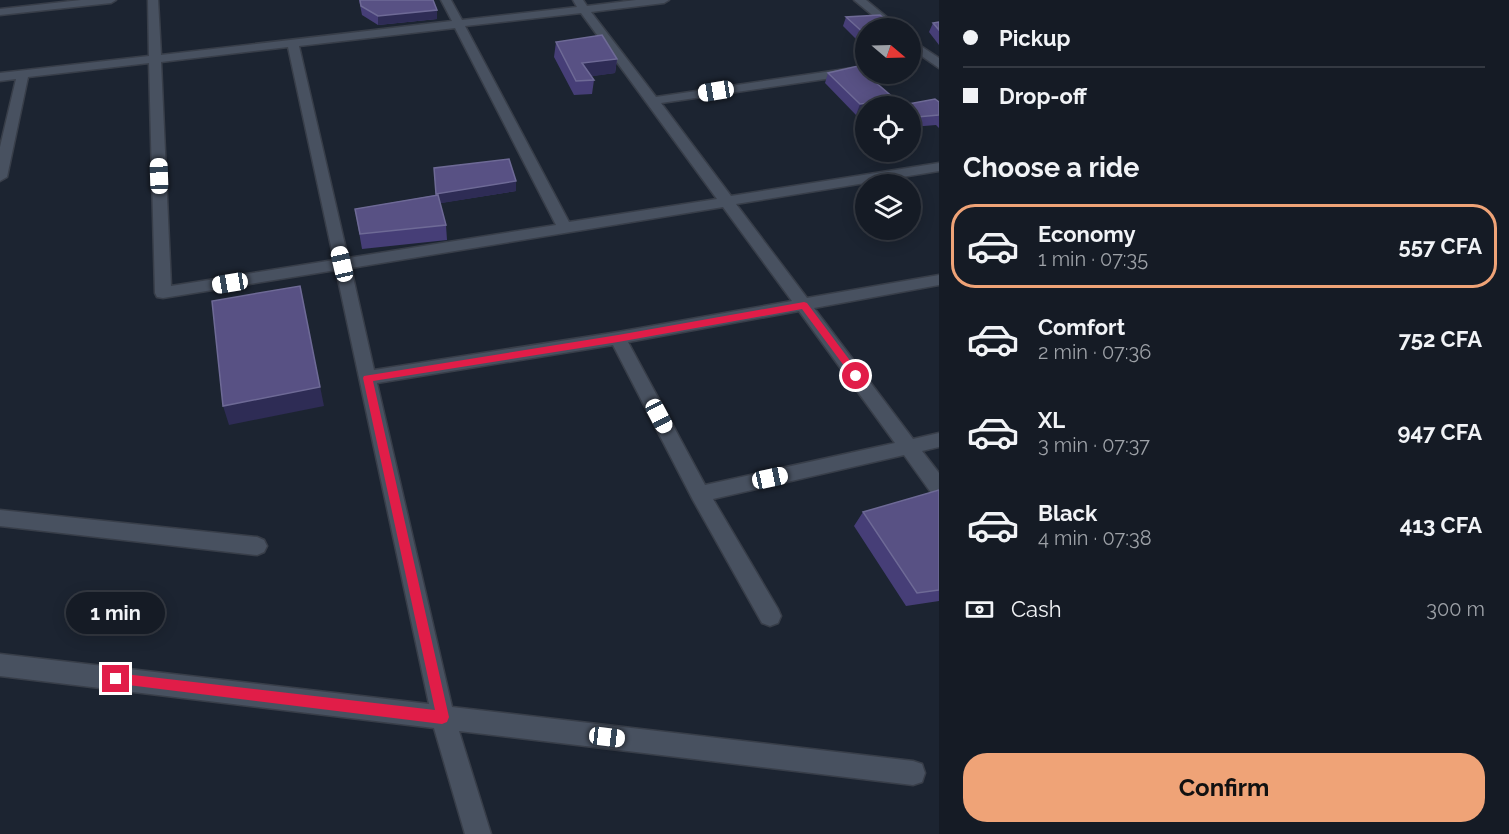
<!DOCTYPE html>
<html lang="en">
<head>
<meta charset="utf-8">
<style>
  :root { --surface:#151b25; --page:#222832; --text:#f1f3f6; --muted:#9da1a7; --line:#343942; --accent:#efa377 }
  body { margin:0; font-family:Raleway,sans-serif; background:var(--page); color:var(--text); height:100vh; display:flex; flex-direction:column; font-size:22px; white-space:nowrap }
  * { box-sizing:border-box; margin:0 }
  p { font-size:20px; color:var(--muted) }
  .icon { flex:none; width:33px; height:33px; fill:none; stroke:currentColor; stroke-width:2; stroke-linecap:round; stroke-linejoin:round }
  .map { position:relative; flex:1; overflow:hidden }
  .details { display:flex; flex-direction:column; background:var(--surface); width:570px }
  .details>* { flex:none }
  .hud { display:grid; align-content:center; height:132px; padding:0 24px; background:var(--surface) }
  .needle { width:39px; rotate:109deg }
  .controls { position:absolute; left:855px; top:18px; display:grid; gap:12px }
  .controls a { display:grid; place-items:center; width:66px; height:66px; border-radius:50%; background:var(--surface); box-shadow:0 3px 15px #0003,0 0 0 2px var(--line); font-size:30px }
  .end { position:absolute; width:27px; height:27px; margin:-14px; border:8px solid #e11d48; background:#fff; box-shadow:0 0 0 3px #fff }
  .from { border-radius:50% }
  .bubble { position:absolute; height:42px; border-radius:21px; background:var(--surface); box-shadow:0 3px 15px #0003,0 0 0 2px var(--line); font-size:20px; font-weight:700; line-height:42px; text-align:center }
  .car { position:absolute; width:18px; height:36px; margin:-18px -9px; border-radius:8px; box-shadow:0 0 4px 2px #0007; background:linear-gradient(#fff 24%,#345 0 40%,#fff 0 76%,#345 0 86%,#fff 0) }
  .hud b { display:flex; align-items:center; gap:21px; height:57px; font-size:22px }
  .hud b+b { border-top:2px solid var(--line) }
  .hud i { width:15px; height:15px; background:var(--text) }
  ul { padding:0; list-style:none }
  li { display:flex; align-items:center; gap:18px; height:84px; margin:0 12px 9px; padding:0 12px; border:3px solid transparent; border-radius:24px }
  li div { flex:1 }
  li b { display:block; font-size:22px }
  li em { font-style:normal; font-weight:700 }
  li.on { border-color:var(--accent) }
  li>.icon { width:54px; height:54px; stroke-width:1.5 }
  h2 { padding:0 24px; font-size:27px; line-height:72px }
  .pay { display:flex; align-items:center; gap:15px; height:66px; padding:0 24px; font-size:22px }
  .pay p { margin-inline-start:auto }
  .action { display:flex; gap:12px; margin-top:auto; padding:12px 24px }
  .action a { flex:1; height:69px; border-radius:24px; background:var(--accent); color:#111; font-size:24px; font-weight:700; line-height:69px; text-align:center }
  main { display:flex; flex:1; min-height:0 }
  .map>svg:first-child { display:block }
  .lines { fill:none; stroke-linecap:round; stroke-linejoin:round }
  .street-casing { stroke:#383e49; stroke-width:3 }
  .street { fill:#485160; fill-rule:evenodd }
  .wall { fill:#463e77 }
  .shaded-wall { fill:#2e2c55 }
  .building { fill:#585184; stroke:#6e6a96; stroke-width:1.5 }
  .route { fill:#e11d48 }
</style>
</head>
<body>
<main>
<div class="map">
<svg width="939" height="834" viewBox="0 0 939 834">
  <rect width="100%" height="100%" fill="#1c2431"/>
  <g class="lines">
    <defs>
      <path id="street" d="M81 0H116L111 3 0 15V9Z
        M148 0H158L161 55 452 21 441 0H451L462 20 577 7 573 0H583L587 6 636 0H669L664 3 591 12 656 97 866 66V73L661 103 731 196 939 163V171L736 204 807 298 939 275V285L814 308 913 439 939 433V447L922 451 939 473V496L932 494 904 455 713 499 778 609 781 616 778 623 770 626 762 623 693 500 613 345 377 383 452 707 913 761 922 764 925 773 922 782 913 785 459 731 491 834H465L434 728 0 676V654L429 704 336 270 163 298 157 297 155 293 149 63 28 77 7 177 0 181V147L16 79 0 81V73L149 56ZM581 13 717 199 569 222 465 26ZM455 28 556 225 348 258 299 46ZM288 47 334 260 171 286 161 62ZM723 207 792 301 618 332 374 370 351 268ZM799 311 895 443 705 485 628 342Z
        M854 0H866L900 28H888Z
        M910 39 939 58V68L910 48Z
        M0 510 257 537 264 540 267 546 264 552 257 555 0 526Z"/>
    </defs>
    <use href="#street" class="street-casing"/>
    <use href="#street" class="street"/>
  </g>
  <path class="wall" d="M359 0H433L437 10V19L378 25 362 15Z
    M846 17 866 28V49L843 26Z
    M939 22V45L929 32 933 23Z
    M556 42 617 59 615 73 591 76 594 80 592 94 574 95 554 57Z
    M828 73 896 100 893 106H866L856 115 825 83Z
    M939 102V128L936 125 912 127 910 126V106H903V105Z
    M434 168 516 181V191L440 203 446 225 447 240 362 249 355 209 436 195Z
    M939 490V601L906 606 854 526 863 512Z"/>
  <path class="shaded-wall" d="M437 10V19L378 25V16Z
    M617 59 615 73 581 78 582 63Z
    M896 100 893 106H866V113L856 115 860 104Z
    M516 181V191L436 204V194Z
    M300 286 324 406 229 425 223 406Z"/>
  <path class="building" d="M360 0H433L437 10 378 16 361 6Z
    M880 15 896 28H866V35L846 17Z
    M939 22V30L933 23Z
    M602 35 617 59 582 63 594 80 576 81 556 42Z
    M858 66 866 74 896 100 860 104 828 73Z
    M935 99 939 102V115L917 117 910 112V106H904L903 105Z
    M509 159 516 181 436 194 434 168Z
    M438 195 446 225 360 234 355 209Z
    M300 286 320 387 223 406 212 301Z
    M939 490V590L917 593 863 512Z"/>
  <path class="route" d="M804 302 807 303 860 374V378H853L802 309 618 342 373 381 449 717 447 722 442 724 112 683 110 679 116 673 435 710 363 378 364 376 618 335Z"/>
</svg>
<div class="controls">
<a><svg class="needle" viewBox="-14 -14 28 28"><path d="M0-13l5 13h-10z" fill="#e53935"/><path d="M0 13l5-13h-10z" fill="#9da1a7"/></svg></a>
<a><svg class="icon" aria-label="locate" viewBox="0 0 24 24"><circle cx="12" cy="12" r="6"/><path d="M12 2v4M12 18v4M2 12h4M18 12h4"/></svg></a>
<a><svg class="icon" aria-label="layers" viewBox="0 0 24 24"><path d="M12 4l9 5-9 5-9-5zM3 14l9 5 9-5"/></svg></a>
</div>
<i class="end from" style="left:856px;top:376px"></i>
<i class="end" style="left:116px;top:679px"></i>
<div class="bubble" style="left:66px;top:592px;width:99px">1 min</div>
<i class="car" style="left:716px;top:91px;rotate:261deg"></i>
<i class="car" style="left:159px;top:176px;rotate:358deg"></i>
<i class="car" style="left:342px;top:264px;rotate:347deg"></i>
<i class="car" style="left:230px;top:283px;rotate:261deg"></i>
<i class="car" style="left:659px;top:416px;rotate:152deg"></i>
<i class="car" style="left:770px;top:478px;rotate:78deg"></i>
<i class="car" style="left:607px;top:737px;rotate:97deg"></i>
</div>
<section class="details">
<div class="hud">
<b><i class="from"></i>Pickup</b>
<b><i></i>Drop-off</b>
</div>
<h2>Choose a ride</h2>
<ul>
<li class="on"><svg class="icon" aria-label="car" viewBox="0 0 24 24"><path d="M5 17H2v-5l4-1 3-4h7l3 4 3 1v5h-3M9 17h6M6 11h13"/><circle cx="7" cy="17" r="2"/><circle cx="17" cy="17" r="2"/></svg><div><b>Economy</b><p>1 min · 07:35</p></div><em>557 CFA</em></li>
<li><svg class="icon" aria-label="car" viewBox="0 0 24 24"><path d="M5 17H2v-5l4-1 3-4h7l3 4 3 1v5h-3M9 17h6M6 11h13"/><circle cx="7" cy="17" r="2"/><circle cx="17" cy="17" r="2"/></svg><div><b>Comfort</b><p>2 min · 07:36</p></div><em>752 CFA</em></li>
<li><svg class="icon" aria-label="car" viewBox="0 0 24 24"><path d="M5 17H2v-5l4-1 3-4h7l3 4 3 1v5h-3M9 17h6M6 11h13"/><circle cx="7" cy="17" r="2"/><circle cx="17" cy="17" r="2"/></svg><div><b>XL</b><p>3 min · 07:37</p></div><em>947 CFA</em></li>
<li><svg class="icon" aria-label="car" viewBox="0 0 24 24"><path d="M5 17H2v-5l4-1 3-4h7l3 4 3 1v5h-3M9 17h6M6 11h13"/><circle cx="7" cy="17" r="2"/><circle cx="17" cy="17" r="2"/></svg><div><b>Black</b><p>4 min · 07:38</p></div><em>413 CFA</em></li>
</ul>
<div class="pay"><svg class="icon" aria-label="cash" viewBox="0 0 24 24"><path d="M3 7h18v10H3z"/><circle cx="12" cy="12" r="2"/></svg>Cash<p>300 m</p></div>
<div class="action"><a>Confirm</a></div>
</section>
</main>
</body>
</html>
